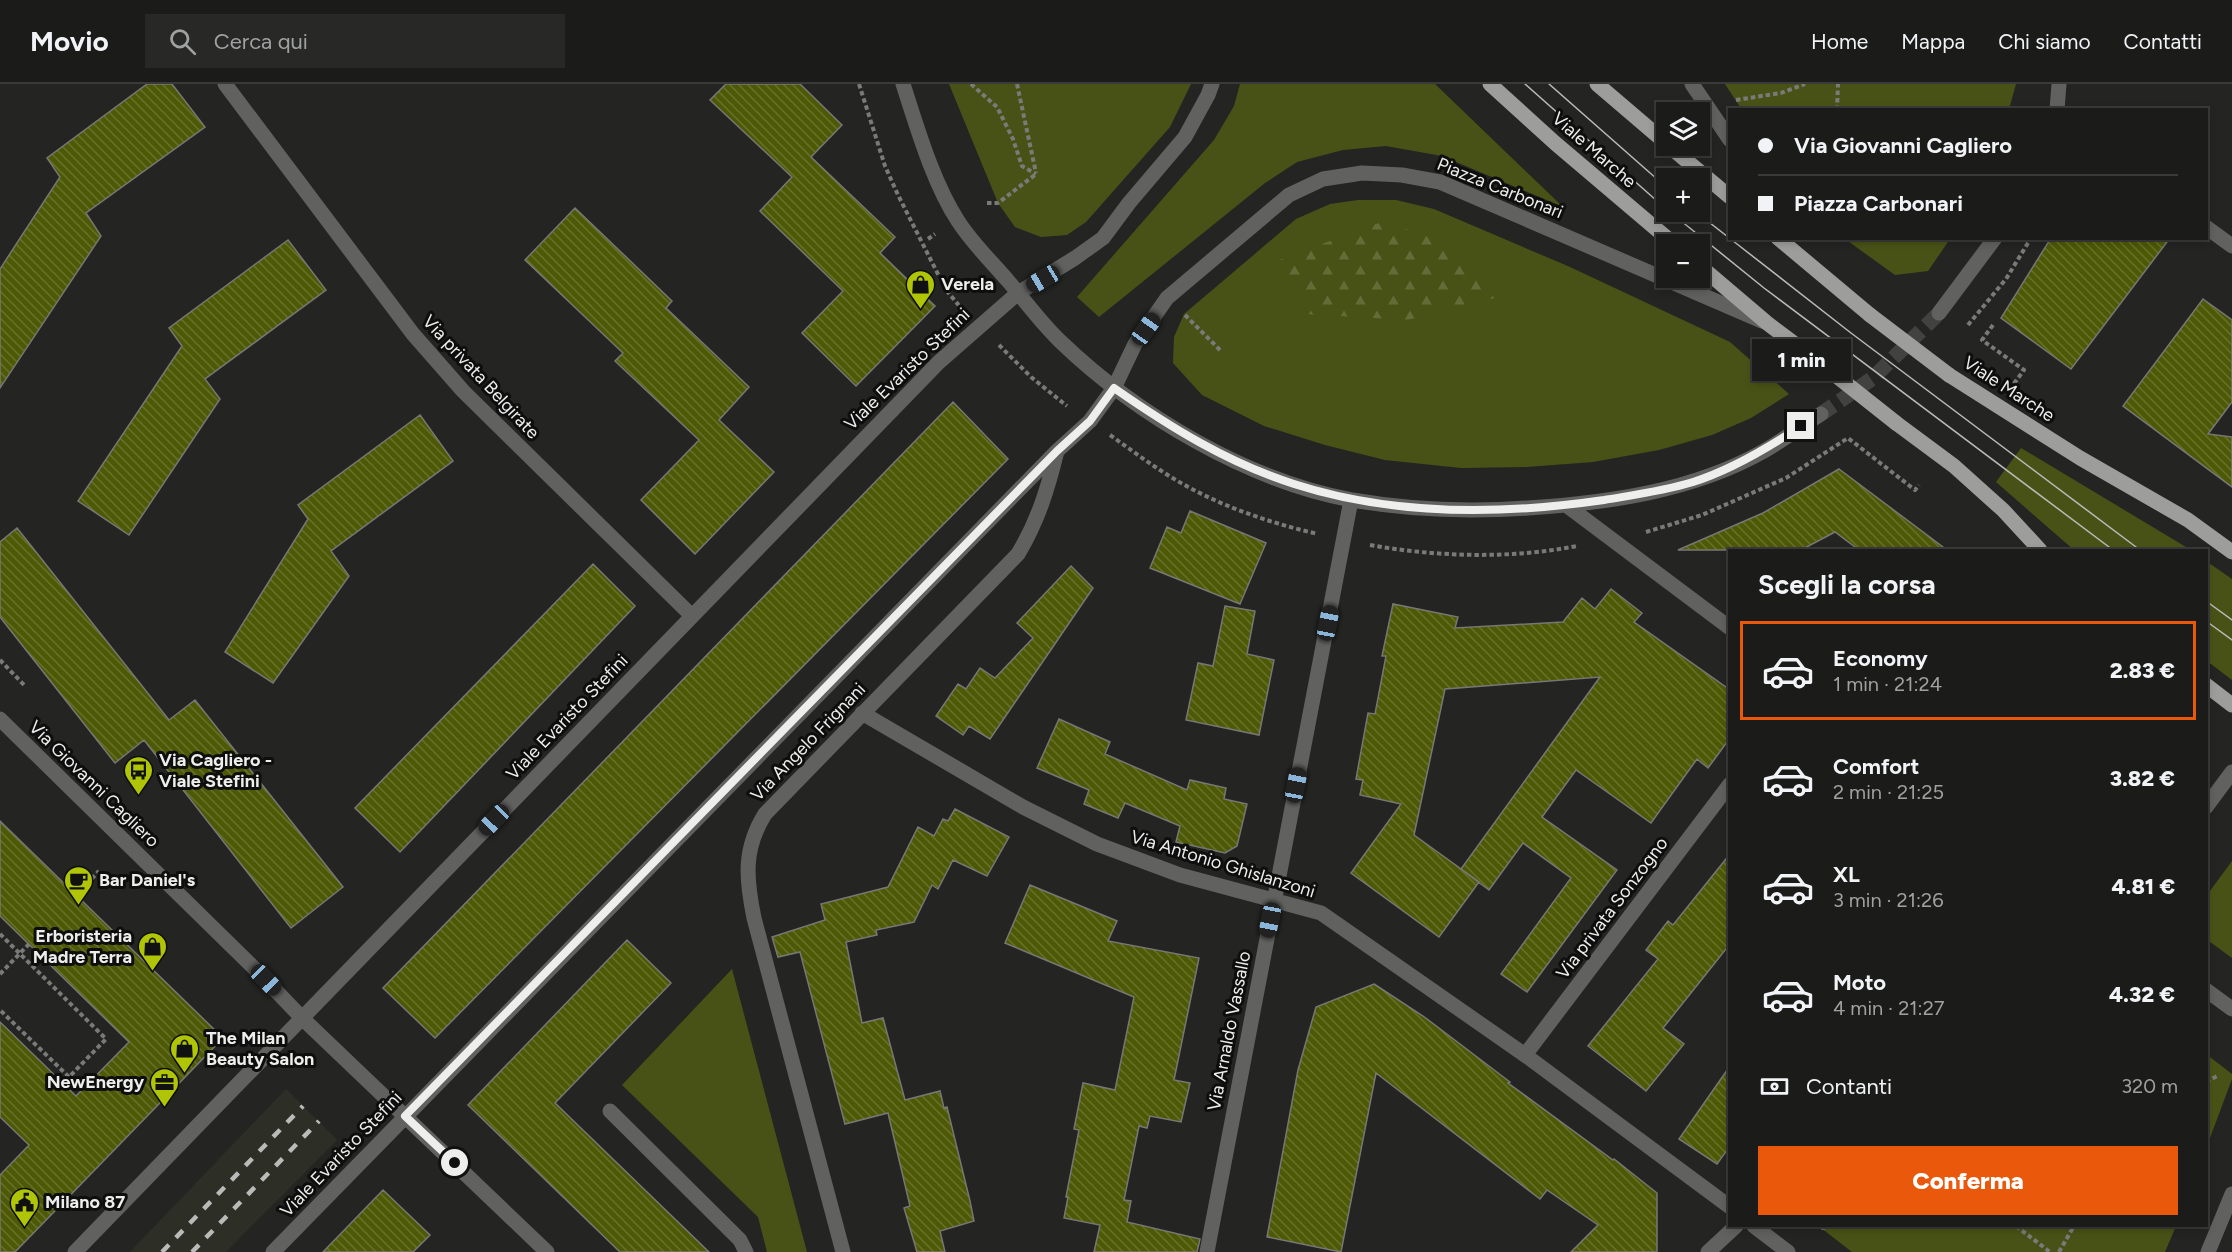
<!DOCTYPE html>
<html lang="it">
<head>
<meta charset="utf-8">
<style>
  :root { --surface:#1b1c1a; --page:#282927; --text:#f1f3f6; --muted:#a0a1a2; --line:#393a39; --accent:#ea580c }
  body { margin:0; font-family:Figtree,sans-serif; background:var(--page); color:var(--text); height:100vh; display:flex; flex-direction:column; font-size:22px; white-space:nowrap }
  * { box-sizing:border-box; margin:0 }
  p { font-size:20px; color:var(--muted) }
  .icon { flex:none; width:33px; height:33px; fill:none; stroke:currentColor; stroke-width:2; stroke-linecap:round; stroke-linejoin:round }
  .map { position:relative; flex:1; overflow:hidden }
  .side { position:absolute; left:1728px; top:465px; width:480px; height:678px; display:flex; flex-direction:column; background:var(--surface); border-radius:0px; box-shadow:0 3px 9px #0003,0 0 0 2px var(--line) }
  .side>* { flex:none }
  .top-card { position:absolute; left:1728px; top:24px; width:480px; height:132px; border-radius:0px; box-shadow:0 3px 9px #0003,0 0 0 2px var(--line); display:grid; align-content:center; height:132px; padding:0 30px; background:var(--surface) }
  .tools { position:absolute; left:1656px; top:18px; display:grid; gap:12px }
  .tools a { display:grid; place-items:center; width:54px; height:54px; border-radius:0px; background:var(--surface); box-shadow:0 3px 9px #0003,0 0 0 2px var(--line); font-size:30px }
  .end { position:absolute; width:27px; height:27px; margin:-14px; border:8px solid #eeefed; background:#111; box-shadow:0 0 0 3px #111 }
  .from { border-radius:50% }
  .bubble { position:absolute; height:42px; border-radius:0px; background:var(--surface); box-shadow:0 3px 9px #0003,0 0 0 2px var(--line); font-size:20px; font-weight:800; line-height:42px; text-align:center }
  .car { position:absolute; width:18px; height:36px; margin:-18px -9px; border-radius:8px; box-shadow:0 0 4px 2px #0007; background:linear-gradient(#222 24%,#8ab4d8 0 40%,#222 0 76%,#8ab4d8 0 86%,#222 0) }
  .top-card b { display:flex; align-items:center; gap:21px; height:57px; font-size:22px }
  .top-card b+b { border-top:2px solid var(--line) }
  .top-card i { width:15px; height:15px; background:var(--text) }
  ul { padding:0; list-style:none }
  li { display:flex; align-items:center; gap:18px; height:99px; margin:0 12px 9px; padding:0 18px; border:3px solid transparent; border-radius:0px }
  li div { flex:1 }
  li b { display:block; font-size:22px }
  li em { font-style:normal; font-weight:800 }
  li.active { border-color:var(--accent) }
  li>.icon { width:54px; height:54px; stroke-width:1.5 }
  h2 { padding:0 30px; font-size:27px; line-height:72px }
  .pay { display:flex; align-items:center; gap:15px; height:66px; padding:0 30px; font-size:22px }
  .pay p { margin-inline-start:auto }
  .primary-button { display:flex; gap:12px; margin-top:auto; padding:12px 30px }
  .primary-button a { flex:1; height:69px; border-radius:0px; background:var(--accent); color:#fff; font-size:24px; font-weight:800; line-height:69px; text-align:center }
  header { display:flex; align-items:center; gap:36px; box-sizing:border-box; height:84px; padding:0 30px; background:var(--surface); border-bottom:2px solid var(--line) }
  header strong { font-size:28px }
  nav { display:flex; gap:33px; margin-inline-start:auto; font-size:21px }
  .search { width:420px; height:54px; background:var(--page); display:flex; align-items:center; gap:15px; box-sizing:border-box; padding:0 21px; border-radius:0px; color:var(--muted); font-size:22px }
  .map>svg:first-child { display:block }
  .built { fill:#2d2f27 }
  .green { fill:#495216 }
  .forest { fill:url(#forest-firs) }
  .building { fill:url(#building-back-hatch); stroke:#777775; stroke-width:1.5 }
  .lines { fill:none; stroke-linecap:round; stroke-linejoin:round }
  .street-tunnel { stroke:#424340; stroke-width:15; stroke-dasharray:15 8; stroke-linecap:butt }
  .path { stroke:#7a7b79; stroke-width:4; stroke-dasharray:4.5 3; stroke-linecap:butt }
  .lane { stroke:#616160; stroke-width:15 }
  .street { stroke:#616160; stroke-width:15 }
  .primary { stroke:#9d9e9c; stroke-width:15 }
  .tram { stroke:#babbb9; stroke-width:1.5 }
  .rail { stroke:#babbb9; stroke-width:4.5; stroke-dasharray:10 10; stroke-linecap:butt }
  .primary-bridge { stroke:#9d9e9c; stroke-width:15 }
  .route { stroke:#eeefed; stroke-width:8 }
  .labels { text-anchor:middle; stroke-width:6; stroke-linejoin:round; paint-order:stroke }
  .street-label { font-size:18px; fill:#eeefed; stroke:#0d0e0d }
  .poi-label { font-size:18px; font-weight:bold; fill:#eeefed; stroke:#0d0e0d; text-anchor:start }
</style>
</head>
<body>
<header>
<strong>Movio</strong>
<div class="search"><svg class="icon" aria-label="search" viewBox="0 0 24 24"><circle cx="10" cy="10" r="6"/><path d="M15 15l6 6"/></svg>Cerca qui</div>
<nav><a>Home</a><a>Mappa</a><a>Chi siamo</a><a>Contatti</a></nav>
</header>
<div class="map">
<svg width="2232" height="1168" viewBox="0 0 2232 1168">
  <defs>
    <pattern id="forest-firs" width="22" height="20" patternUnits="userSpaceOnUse" patternTransform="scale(1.5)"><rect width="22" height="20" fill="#495216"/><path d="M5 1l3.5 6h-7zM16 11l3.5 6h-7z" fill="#646b38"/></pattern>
    <pattern id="building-back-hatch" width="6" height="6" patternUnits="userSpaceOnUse" patternTransform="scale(1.5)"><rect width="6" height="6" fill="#4e5906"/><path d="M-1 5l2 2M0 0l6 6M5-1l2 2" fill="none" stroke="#68712b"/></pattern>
  </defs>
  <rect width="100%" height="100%" fill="#242522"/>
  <path class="built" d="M286 1005 337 1056 226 1168H130Z"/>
  <path class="green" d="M949 0H1191L1170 43 1086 138 1067 151 1041 153 1015 143 998 119Z
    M1240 0H1435L1563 123 1442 72 1386 62 1343 66 1297 78 1265 99 1099 233 1077 213 1214 56 1234 22Z
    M1725 0H2016L2009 25 1742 26Z
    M1358 116H1396L1434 125 1570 183 1730 258 1789 310 1751 334 1712 351 1659 366 1593 378 1526 383 1461 384 1385 376 1325 361 1264 342 1202 311 1173 279 1174 253 1184 230 1296 135 1330 120Z
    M1845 155H1950L1928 187 1895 191Z
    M2021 364 2191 466H2074L1996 398Z
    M2206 477 2232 495V596L2207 577Z
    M2232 777V874L2206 855 2207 811Z
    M732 885 807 1168H767L758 1133 622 1001Z
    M2206 970 2232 990V995L2207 1062Z
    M1824 1142H2176L2165 1168H1852L1821 1144Z"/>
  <path class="forest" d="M1384 137 1459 164 1503 212 1407 236 1306 230 1276 177Z"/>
  <path class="building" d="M147 0H172L205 43 86 129 101 152 0 304V185L60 93 47 74Z
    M726 0H800L842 41 811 73 895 153 880 169 935 222 856 302 802 249 843 207 760 127 792 93 710 16Z
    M575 124 672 217 666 224 749 303 719 336 774 388 695 470 641 416 699 356 615 277 623 269 525 176Z
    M2051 154H2170L2071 285 2001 234Z
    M288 156 326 206 205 295 220 315 129 451 78 417 182 262 169 244Z
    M2203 215 2232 236V318L2208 350 2232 353V403L2123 322Z
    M953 318 1008 375 435 954 383 904Z
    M420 331 453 377 331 467 349 492 273 599 225 568 308 435 298 421Z
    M1839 385 1947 466H1859L1835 448 1801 466H1678L1763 429Z
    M1190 427 1266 459 1240 520 1150 484 1167 443 1181 449Z
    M17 444 169 636 195 616 343 803 291 844 144 656 115 679 0 533V458Z
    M593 480 635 522 400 768 355 724Z
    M1071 482 1093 504 990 655 969 642 963 651 936 632 958 600 966 605 980 584 995 594 1033 554 1017 539Z
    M1611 505 1642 529 1634 538 1730 606V654L1708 684 1697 675 1651 739 1576 686 1542 733 1617 786 1527 908 1501 890 1571 794 1523 759 1489 806 1461 785 1600 593 1445 605 1414 751 1479 798 1439 853 1351 789 1401 720 1360 711 1363 696 1356 695 1368 629 1375 630 1386 572H1382L1393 520 1458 533 1455 544 1563 538 1582 514 1595 525Z
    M1225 522 1255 527 1247 570 1274 576 1259 651 1186 636 1198 579 1213 582Z
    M1059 635 1110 658 1105 670 1187 706 1190 696 1226 704 1224 715 1247 720 1237 762 1225 769 1176 758 1180 742 1125 719 1118 734 1084 720 1089 706 1037 684Z
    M955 725 1009 753 987 792 953 776 938 805 932 801 914 838 876 846 877 851 846 858 862 939 883 934 905 1016 940 1007 944 1024 947 1023 970 1117 974 1137 940 1147 945 1168H917L904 1124 910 1122 888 1029 845 1040 800 868 778 873 772 853 825 836 821 820 888 803 918 743 934 752 943 735 948 737Z
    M0 737 223 954 15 1168H0V1091L29 1061 0 1033V938L76 1012 129 958 0 832Z
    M1730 770V860L1663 944 1684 960 1646 1007 1588 962 1658 875 1646 866 1668 837 1673 841Z
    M1030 801 1117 837 1108 857 1199 874 1174 996 1190 999 1181 1038 1150 1032 1147 1044 1139 1042 1124 1116 1131 1117 1127 1138 1200 1155 1197 1168H1094L1100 1141 1064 1134 1068 1113H1066L1079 1046 1074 1045 1083 999 1115 1006 1134 913 1005 859Z
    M627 856 671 899 555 1019 709 1168H620L468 1021Z
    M1374 900 1423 932 1510 998 1508 999 1613 1076 1614 1075 1657 1109V1168H1571L1598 1141 1547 1106 1540 1115 1376 989 1341 1168 1267 1153 1298 986 1316 923Z
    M1730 982V1062L1717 1080 1679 1055Z
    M383 1106 430 1151 413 1168H323Z"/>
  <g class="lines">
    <path class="street-tunnel" d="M1821 330 1873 294 1939 229"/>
    <path class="path" d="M859 0 885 82 898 111 946 206 961 224
      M971 0 997 23 1013 55 1022 82 1036 90
      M1017 0 1036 89
      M1736 16 1781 9 1805 0
      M1837 26 1838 0
      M987 119H998L1036 90
      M928 155 935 150
      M1185 231 1221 267
      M1968 241 2006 195 2031 154
      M1993 241 1982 256 2024 286 2013 301
      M999 261 1031 293 1067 322
      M1110 351C1127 363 1143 375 1160 386 1208 418 1262 437 1318 450
      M1646 448 1702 431 1786 394 1848 354 1915 406 1919 401
      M1370 461C1437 473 1510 475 1577 462
      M0 576 26 603
      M76 811 99 787
      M0 850 106 955 69 993 0 926
      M0 890 29 860
      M2206 998 2217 992
      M2016 1142 2050 1168
      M1821 1144 1839 1142
      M2059 1168 2074 1142"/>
    <path class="lane" d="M1525 971 1730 700
      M610 1027 740 1156 746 1168"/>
    <path class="street" d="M225 0 413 250 463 307 692 532
      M903 0C917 43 933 99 958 137 972 159 992 178 1009 198 1026 218 1042 240 1061 258 1137 331 1248 397 1352 416 1410 426 1470 428 1528 424 1608 419 1693 407 1764 367 1783 356 1802 342 1821 330
      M1692 0 1730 56
      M2057 26 2059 0
      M2206 143 2232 162
      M1939 229 1995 154
      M1566 421 1730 544
      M862 629 1023 723 1097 760 1180 791 1321 829 1525 971 1730 1123
      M0 635 256 886 302 934 547 1168
      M2206 723 2232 688
      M2206 906 2232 925
      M1754 1142 1788 1168
      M75 1168 939 278 1018 209 1075 174 1103 154 1129 119 1185 53 1208 11 1212 0
      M273 1168 1057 367 1090 337 1114 304 1135 260 1167 214 1289 111 1323 95 1362 89 1402 91 1440 98 1762 237
      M843 1168 754 834C746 795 743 765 765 730L1018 470C1038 437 1048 404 1057 367
      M1207 1168 1351 416
      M1708 1168 1736 1142
      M2208 1168 2232 1110"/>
    <path class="primary" d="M1490 0 1555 59 1674 160
      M1597 0 1666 59
      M1669 62 1730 113
      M1778 154 1870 231
      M1700 182 1767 239 1819 278
      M1949 291 2080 374 2188 436 2232 468
      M1896 339 1954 382 2003 426 2040 466
      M2206 601 2232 621"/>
    <path class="tram" d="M1525 0 1666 125
      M1549 0 1666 103
      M1670 128 1764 204 2113 466
      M1696 128 1851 249 2140 466
      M2206 517 2232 536
      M2206 537 2232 556"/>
    <path class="rail" d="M162 1168 303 1022
      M192 1168 319 1037"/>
    <path class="primary-bridge" d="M1870 231 1949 291
      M1819 278 1896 339"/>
  </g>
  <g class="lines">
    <path class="route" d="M455 1079 405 1032 1057 367 1090 337 1114 304C1170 343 1228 379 1294 400 1393 432 1501 431 1604 416 1633 411 1664 407 1693 398 1731 386 1768 364 1801 342"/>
  </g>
  <defs>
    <symbol id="shop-pin" viewBox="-11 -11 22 30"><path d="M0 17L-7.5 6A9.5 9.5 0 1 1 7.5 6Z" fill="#afc506" stroke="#0d0e0d"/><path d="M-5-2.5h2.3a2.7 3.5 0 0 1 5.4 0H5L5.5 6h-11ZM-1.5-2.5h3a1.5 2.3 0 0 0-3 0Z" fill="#111"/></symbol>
    <symbol id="bus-pin" viewBox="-11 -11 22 30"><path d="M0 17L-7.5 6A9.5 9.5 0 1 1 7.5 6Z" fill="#afc506" stroke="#0d0e0d"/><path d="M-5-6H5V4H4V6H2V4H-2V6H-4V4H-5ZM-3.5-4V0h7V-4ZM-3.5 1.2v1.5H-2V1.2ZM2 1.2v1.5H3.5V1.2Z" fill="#111"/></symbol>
    <symbol id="cafe-pin" viewBox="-11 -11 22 30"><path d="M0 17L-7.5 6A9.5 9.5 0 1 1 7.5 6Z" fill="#afc506" stroke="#0d0e0d"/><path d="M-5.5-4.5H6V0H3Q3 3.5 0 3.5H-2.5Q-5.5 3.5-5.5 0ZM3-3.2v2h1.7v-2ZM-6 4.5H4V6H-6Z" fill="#111"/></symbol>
    <symbol id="office-pin" viewBox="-11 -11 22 30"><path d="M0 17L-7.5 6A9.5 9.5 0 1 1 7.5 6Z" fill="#afc506" stroke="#0d0e0d"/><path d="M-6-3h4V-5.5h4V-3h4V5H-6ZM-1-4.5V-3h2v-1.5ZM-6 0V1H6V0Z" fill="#111"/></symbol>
    <symbol id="civic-pin" viewBox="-11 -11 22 30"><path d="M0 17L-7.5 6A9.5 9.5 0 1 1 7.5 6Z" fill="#afc506" stroke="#0d0e0d"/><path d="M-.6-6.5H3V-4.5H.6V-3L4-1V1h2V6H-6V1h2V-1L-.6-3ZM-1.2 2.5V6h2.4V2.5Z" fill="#111"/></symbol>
  </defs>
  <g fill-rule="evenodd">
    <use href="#shop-pin" x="904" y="184" width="33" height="45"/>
    <use href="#bus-pin" x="122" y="670" width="33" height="45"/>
    <use href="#cafe-pin" x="62" y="780" width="33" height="45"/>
    <use href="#shop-pin" x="136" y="846" width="33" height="45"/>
    <use href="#shop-pin" x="168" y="948" width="33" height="45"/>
    <use href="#office-pin" x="148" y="982" width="33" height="45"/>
    <use href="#civic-pin" x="8" y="1102" width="33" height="45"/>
  </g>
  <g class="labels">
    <g class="street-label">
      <text transform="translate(1594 66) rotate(41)" y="6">Viale Marche</text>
      <text transform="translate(1500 104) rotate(22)" y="6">Piazza Carbonari</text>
      <text transform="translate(907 285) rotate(-44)" y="6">Viale Evaristo Stefini</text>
      <text transform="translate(481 293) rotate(47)" y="6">Via privata Belgirate</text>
      <text transform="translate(2009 305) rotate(33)" y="6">Viale Marche</text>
      <text transform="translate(567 633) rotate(-46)" y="6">Viale Evaristo Stefini</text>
      <text transform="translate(808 658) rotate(-46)" y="6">Via Angelo Frignani</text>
      <text transform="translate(94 700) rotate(44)" y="6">Via Giovanni Cagliero</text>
      <text transform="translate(1223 780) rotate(17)" y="6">Via Antonio Ghislanzoni</text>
      <text transform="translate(1612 824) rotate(-53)" y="6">Via privata Sonzogno</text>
      <text transform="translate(1229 947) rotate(-79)" y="6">Via Arnaldo Vassallo</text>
      <text transform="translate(341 1070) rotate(-46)" y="6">Viale Evaristo Stefini</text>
    </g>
    <g class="poi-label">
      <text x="941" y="206">Verela</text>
      <text x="159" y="682">Via Cagliero -<tspan x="159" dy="21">Viale Stefini</tspan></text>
      <text x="99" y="802">Bar Daniel's</text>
      <text x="132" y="858" text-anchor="end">Erboristeria<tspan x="132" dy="21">Madre Terra</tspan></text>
      <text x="206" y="960">The Milan<tspan x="206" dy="21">Beauty Salon</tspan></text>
      <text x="144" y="1004" text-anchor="end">NewEnergy</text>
      <text x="45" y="1124">Milano 87</text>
    </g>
  </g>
</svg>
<div class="tools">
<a><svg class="icon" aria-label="layers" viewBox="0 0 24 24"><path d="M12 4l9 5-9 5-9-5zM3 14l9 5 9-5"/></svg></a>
<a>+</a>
<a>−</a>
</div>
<i class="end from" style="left:455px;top:1079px"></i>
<i class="end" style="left:1801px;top:342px"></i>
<div class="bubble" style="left:1752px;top:255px;width:99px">1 min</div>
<i class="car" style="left:1043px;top:195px;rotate:240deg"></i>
<i class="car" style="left:1146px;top:245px;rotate:35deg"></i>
<i class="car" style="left:1328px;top:539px;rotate:11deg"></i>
<i class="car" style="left:1296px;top:701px;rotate:11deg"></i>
<i class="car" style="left:494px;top:736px;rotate:224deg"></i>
<i class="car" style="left:1270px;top:836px;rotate:191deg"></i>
<i class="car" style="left:266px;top:896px;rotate:136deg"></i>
<div class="top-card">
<b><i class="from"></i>Via Giovanni Cagliero</b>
<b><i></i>Piazza Carbonari</b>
</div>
<section class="side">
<h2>Scegli la corsa</h2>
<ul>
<li class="active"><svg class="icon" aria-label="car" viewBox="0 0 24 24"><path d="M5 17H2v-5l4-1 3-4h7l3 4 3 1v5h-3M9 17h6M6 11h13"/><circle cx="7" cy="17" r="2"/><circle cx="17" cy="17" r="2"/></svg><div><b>Economy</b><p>1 min · 21:24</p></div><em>2.83 €</em></li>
<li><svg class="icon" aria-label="car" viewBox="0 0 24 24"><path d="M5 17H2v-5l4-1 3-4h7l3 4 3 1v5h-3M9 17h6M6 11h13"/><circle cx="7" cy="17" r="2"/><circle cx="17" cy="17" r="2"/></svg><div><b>Comfort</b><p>2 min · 21:25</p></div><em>3.82 €</em></li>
<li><svg class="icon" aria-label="car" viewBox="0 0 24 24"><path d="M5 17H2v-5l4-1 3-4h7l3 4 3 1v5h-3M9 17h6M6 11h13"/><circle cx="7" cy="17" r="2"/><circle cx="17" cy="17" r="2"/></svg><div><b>XL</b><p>3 min · 21:26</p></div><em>4.81 €</em></li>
<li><svg class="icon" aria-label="car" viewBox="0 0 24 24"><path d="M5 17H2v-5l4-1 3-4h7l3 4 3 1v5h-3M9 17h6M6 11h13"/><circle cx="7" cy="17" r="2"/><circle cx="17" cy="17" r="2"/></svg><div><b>Moto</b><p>4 min · 21:27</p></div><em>4.32 €</em></li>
</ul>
<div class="pay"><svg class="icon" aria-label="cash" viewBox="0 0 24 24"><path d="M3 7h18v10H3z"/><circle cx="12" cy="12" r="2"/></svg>Contanti<p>320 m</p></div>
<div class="primary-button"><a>Conferma</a></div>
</section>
</div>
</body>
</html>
